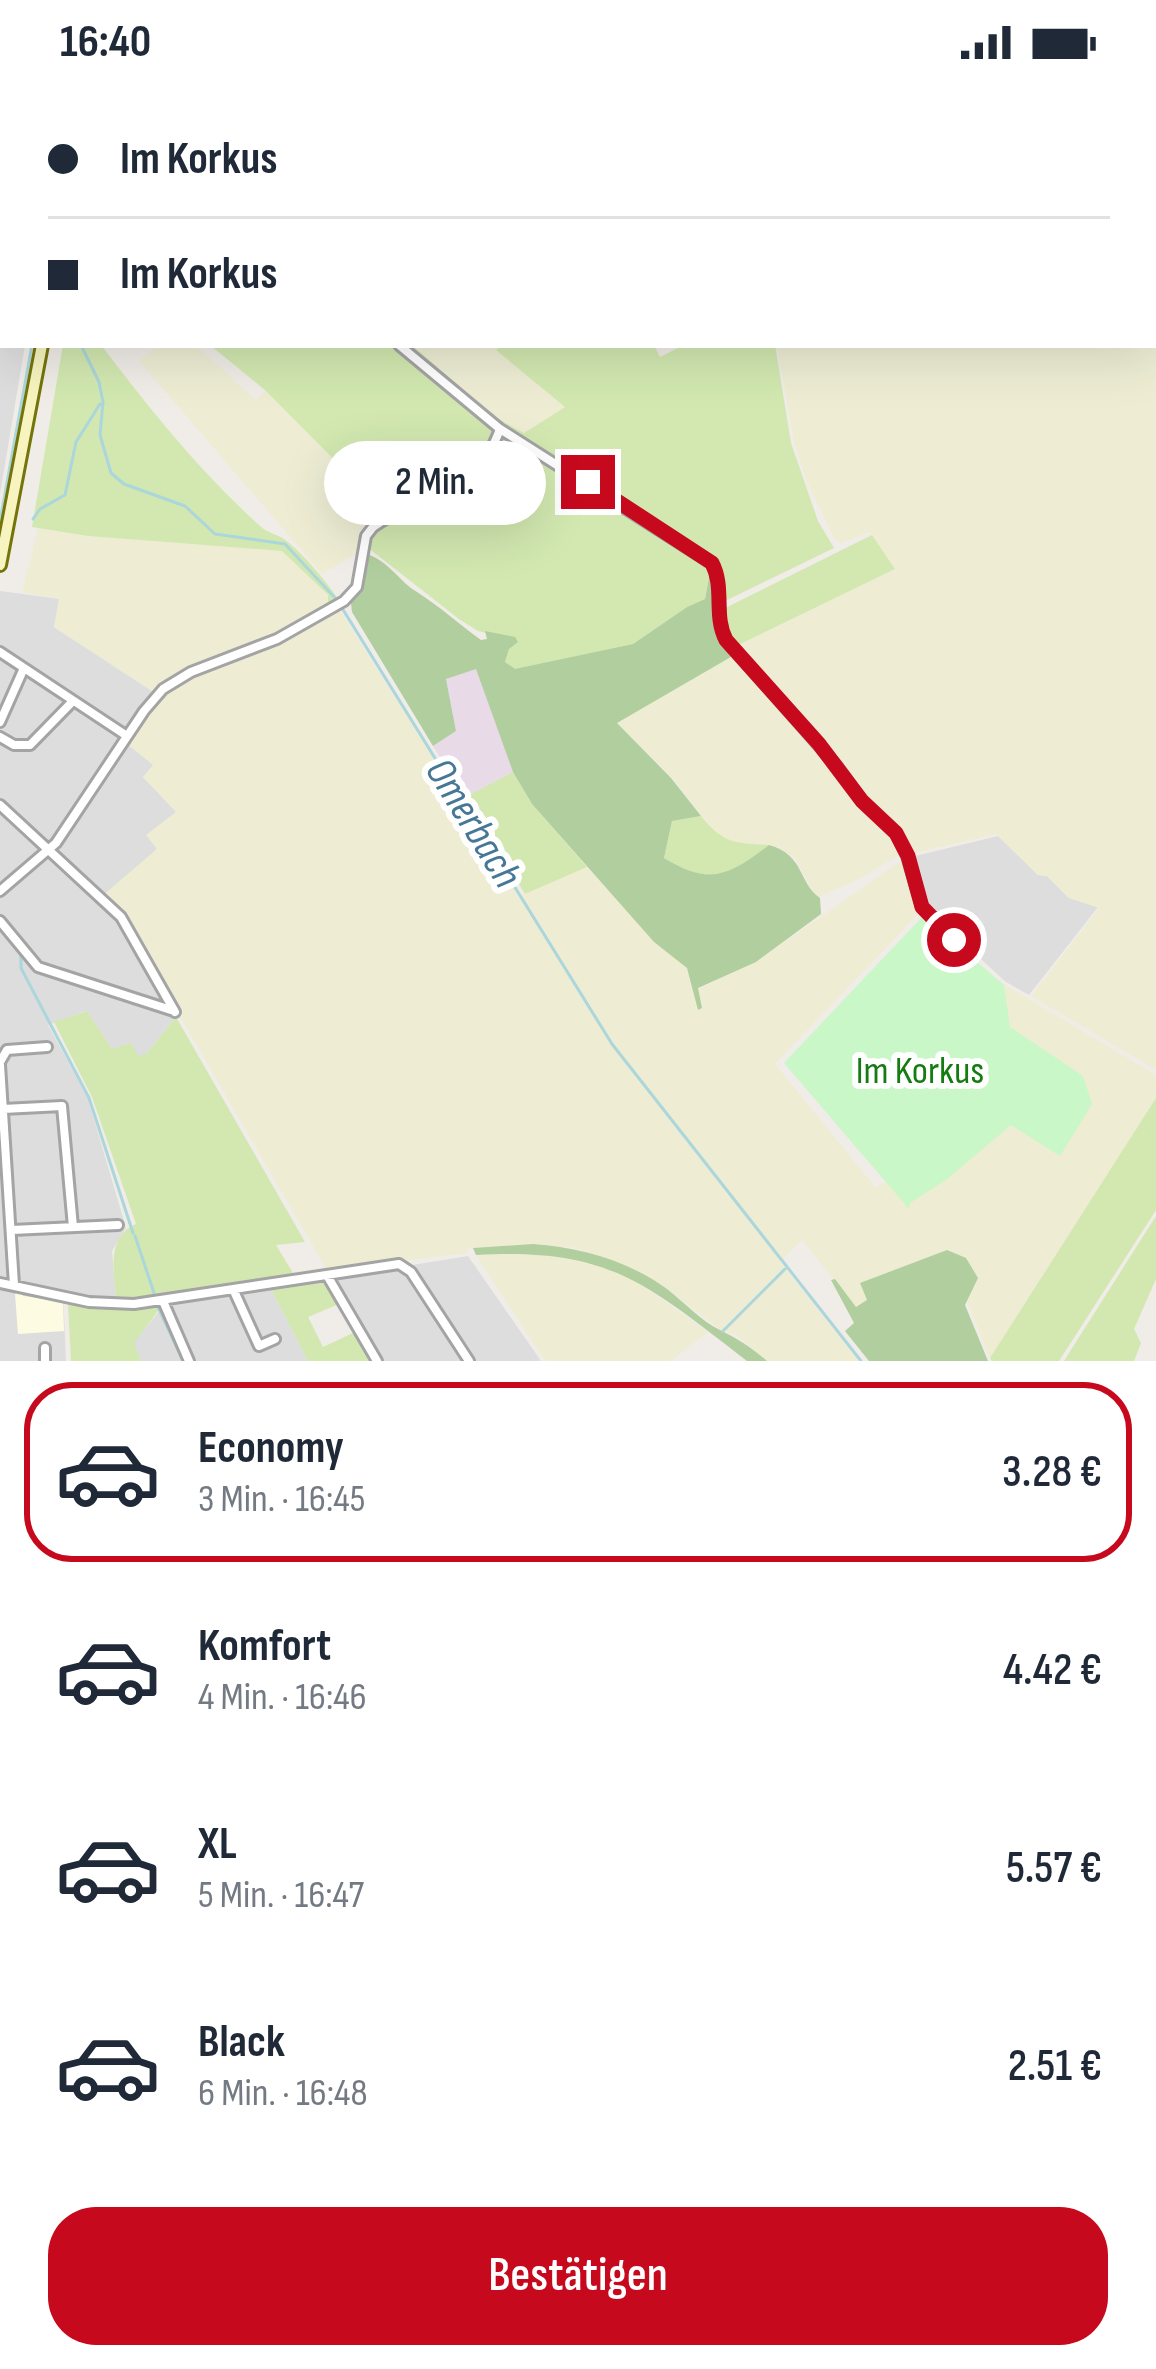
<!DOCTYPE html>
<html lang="de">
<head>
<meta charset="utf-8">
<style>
  :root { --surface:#fff; --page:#f6f6f7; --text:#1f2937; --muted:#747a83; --line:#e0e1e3; --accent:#c7091e }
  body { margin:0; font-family:"Sofia Sans Condensed",sans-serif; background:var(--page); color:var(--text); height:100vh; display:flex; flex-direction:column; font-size:45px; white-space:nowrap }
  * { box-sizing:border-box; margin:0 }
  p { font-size:39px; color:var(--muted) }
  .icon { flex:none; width:66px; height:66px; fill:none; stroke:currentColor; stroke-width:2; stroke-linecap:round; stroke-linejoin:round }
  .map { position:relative; height:1277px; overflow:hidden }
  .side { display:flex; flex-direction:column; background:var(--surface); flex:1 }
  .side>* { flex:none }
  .top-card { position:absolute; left:0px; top:0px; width:1158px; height:264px; box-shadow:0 12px 48px #0002; display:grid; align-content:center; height:264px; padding:0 48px; background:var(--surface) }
  .end { position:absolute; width:54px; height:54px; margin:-27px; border:15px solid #c7091e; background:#fff; box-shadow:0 0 0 6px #fff }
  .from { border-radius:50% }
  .bubble { position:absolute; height:84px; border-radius:42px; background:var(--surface); box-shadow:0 12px 48px #0002; font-size:39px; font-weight:600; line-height:84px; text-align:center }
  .top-card b { display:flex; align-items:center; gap:42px; height:114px; font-size:45px }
  .top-card b+b { border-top:3px solid var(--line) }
  .top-card i { width:30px; height:30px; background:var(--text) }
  ul { padding:21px 0 0; list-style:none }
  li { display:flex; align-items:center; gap:36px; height:180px; margin:0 24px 18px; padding:0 24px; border:6px solid transparent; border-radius:48px }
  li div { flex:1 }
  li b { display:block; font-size:45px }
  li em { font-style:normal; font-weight:600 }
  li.active { border-color:var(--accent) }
  li>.icon { width:108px; height:108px; stroke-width:1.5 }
  .cta { display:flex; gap:24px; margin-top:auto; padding:24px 48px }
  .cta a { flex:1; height:138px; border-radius:48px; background:var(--accent); color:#fff; font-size:48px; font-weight:600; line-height:138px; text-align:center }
  .status { display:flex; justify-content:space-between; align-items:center; height:84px; padding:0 60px; background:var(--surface); direction:ltr }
  .status svg { height:33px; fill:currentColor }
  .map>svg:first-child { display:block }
  .residential { fill:#dedddd }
  .industrial { fill:#e9dae8 }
  .education { fill:#fefbe3 }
  .farmland { fill:#eeedd4 }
  .grass { fill:#d2e8b0 }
  .forest { fill:#b1ce9e }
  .park { fill:#c9f7c7 }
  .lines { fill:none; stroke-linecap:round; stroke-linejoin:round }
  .stream { stroke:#aad6dc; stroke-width:3 }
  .street-casing { stroke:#a4a4a4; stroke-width:14 }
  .secondary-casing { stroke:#75740a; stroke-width:16 }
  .street { stroke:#fff; stroke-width:8 }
  .secondary { stroke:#f7f4bf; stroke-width:10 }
  .route { stroke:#c7091e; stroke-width:15 }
  .labels { text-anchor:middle; stroke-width:12; stroke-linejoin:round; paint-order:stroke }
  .park-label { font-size:39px; fill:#147c11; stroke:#fff }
  .water-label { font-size:42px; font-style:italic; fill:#477796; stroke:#fff }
</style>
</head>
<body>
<div class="status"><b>16:40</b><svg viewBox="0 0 49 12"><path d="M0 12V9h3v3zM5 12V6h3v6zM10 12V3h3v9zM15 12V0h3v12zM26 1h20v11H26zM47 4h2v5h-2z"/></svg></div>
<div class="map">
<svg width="1156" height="1277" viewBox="0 0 1156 1277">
  <rect width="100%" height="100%" fill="#f0ece7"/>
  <path class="residential" d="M0 0H397L3 3V261H25L0 410Z
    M0 507 60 515 54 543 152 607 121 654 154 681 143 693 176 727 120 834 176 933 148 968 139 974 112 965 86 927 48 941 88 1015 126 1144 112 1167 116 1215 63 1208 66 1277H0Z
    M998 752 1038 791 1047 792 1069 814 1098 823 1029 911 1006 898 927 826 911 777 915 772Z
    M468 1172 541 1277H379L335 1198 339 1193Z
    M271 1205 308 1277H141L133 1259 161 1225 170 1220Z"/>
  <path class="industrial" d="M476 584 513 688 465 713 433 662 456 647 446 595Z"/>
  <path class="education" d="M20 1207 23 1212 63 1217 64 1247 18 1250 15 1210Z"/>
  <path class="farmland" d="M1156 183V986L1031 912 1099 824 1069 814 1047 792 1038 791 996 750 914 769 909 766 898 749 864 716 734 563 895 485 870 448 841 459 834 454 807 398 794 358 777 261H1155Z
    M159 261H195L256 316 265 306 388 430 361 467 322 490 139 277Z
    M412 261H504L497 266 566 323 524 349 495 333Z
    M38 444 88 452 282 467 289 469 331 516 328 522 275 553 190 586 152 607 54 543 59 515 22 508Z
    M338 523 520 812 587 783 654 858 687 884 702 923 698 905 756 878 905 774 921 827 775 980 876 1104 990 1026 1026 1051 987 936 1004 900 1156 991V1014L990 1274 967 1217 978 1194 860 1199 868 1217 856 1223 802 1156 780 1178 859 1277H767L735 1250 721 1246 661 1201 630 1184 572 1163 473 1164 467 1165 469 1169 327 1186 122 832 101 813 157 765 146 751 176 728 143 693 153 681 127 660 158 615 193 590 247 572Z
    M736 570 888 741 904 768 856 797 816 814 795 774 778 763 738 760 716 751 672 694 616 638Z
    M531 1168 591 1178 627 1191 708 1248 671 1277H545L476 1171Z"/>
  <path class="grass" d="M63 261H101C149 324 200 388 260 442 267 449 276 450 284 455 299 465 331 502 339 517L328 522V511L282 467 88 452 32 443Z
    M210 261H397L490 340 494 347C484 398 431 410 388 430L265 306Z
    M404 261H412L495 333 524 349 565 323 496 266 504 261H654L660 273 684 261H775L791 359 818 437 834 464 725 517 723 494 714 477 501 342Z
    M506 351 700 474 710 489 705 515 687 523 633 560 515 586 505 578 509 565 503 553 478 547 459 535 367 463C373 426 443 416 471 396 487 385 491 362 506 351Z
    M872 451 895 485 734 563 728 555 721 526Z
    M513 688 532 720 587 783 525 810 465 713Z
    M701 732C723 760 736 759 769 761 729 793 710 802 664 774L672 737Z
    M87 927 112 965 131 959 139 973 148 968 176 933 305 1158 276 1161 296 1194 116 1215C114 1188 106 1153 136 1140L92 1013 54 938Z
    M1156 1014V1126L1059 1277H992L990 1274Z
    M1156 1132V1195L1134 1245 1141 1259 1134 1277H1064Z
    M325 1198 339 1220 308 1233 323 1263 355 1248 371 1277H308L271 1205Z
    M72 1218 161 1223 134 1259 141 1277H71L68 1221Z"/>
  <path class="forest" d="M370 471C392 481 400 498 417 508 439 522 459 540 481 556L487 555 485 547 515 553 518 558 509 565 505 578 515 585 633 560 687 523 705 515 710 489 700 474C723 492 713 511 716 536 718 549 728 560 736 570L617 639 671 694 701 732 672 737 664 774C710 802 729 792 769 761 805 771 798 799 820 814L821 830 756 878 698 904 702 924 698 926 687 884 654 858 532 720 513 688 476 585 446 595 456 647 433 662 352 528 351 519 360 504 365 472Z
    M533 1160C579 1163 629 1177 667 1205 684 1218 701 1237 720 1246 738 1255 751 1263 767 1277H747C647 1200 609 1163 476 1171L473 1164Z
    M947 1166 966 1174 978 1194 965 1221 988 1277H869L845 1247 854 1239 831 1196 835 1195 856 1223 867 1216 860 1199Z"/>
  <path class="park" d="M923 832 1004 901 1010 943 1083 992 1092 1020 1060 1072 1011 1041 946 1096 910 1119 909 1125 784 979Z"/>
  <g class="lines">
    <path class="stream" d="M1000 3V0
      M0 4 7 0
      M0 88 3 94
      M1155 174H1156
      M81 261 99 298 103 318 100 351 111 389 124 400 185 422 215 450 285 460 337 516
      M33 435 40 425 65 411 76 358 100 320
      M0 437 32 261
      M342 524 612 960 861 1277
      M21 868V884L89 1014 133 1149
      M135 1152 154 1209
      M157 1221 183 1277
      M723 1247 785 1185"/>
    <defs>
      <path id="street" d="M370 0 371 3
        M384 0 389 3
        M1088 0 1093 3
        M162 3 167 0
        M205 3V0
        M1155 38 1156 39
        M0 138 3 149
        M0 176 3 169
        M399 261 500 345 711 479C726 504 713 531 726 556L836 681 862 717 896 749 907 772 922 823 972 871
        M0 568 127 652
        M0 638 24 584
        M0 653 14 661H30L73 617
        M0 721 121 833 175 928
        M0 807 56 759 144 627 163 605 191 588 277 555 344 517 357 503 366 452 373 443C427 405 475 414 500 345
        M0 837 38 883 174 927
        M0 978 7 966 47 963
        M0 981 14 1201
        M3 1025 62 1022 73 1143
        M12 1146 118 1141
        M328 1193 377 1277
        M0 1199 89 1218 134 1220 399 1180 411 1188 469 1277
        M234 1207 259 1262 275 1255
        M163 1217 189 1277
        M45 1264V1277"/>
      <path id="secondary" d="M82 3V0
        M0 481 42 261"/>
    </defs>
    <use href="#street" class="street-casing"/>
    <use href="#secondary" class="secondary-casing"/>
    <use href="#street" class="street"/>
    <use href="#secondary" class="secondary"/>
  </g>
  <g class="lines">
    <path class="route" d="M588 398 712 479C725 504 713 531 726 556L819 660 862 717 896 749 908 772 922 823 954 856"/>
  </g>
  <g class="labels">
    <g class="park-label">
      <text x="920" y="999">Im Korkus</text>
    </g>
    <g class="water-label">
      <text transform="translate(475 738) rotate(58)" y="15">Omerbach</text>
    </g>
  </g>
</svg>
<i class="end from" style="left:954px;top:856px"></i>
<i class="end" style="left:588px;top:398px"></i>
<div class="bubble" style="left:324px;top:357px;width:222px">2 Min.</div>
<div class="top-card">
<b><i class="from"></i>Im Korkus</b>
<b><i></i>Im Korkus</b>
</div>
</div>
<section class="side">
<ul>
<li class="active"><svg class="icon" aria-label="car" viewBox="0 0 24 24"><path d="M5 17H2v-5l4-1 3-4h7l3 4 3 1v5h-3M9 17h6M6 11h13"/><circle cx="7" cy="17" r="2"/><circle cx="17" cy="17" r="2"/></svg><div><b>Economy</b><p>3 Min. · 16:45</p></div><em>3.28 €</em></li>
<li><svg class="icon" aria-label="car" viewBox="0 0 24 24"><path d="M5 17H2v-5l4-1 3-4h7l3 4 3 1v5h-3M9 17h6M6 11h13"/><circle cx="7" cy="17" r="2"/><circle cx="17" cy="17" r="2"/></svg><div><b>Komfort</b><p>4 Min. · 16:46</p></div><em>4.42 €</em></li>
<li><svg class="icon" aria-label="car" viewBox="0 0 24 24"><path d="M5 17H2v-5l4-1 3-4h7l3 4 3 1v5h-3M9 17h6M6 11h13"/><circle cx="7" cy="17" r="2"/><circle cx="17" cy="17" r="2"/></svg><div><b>XL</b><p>5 Min. · 16:47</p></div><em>5.57 €</em></li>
<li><svg class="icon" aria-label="car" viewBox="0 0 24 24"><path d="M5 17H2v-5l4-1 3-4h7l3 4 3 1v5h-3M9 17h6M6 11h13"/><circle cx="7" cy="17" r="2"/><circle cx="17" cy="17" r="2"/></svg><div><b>Black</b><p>6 Min. · 16:48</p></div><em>2.51 €</em></li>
</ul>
<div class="cta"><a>Bestätigen</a></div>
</section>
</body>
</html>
